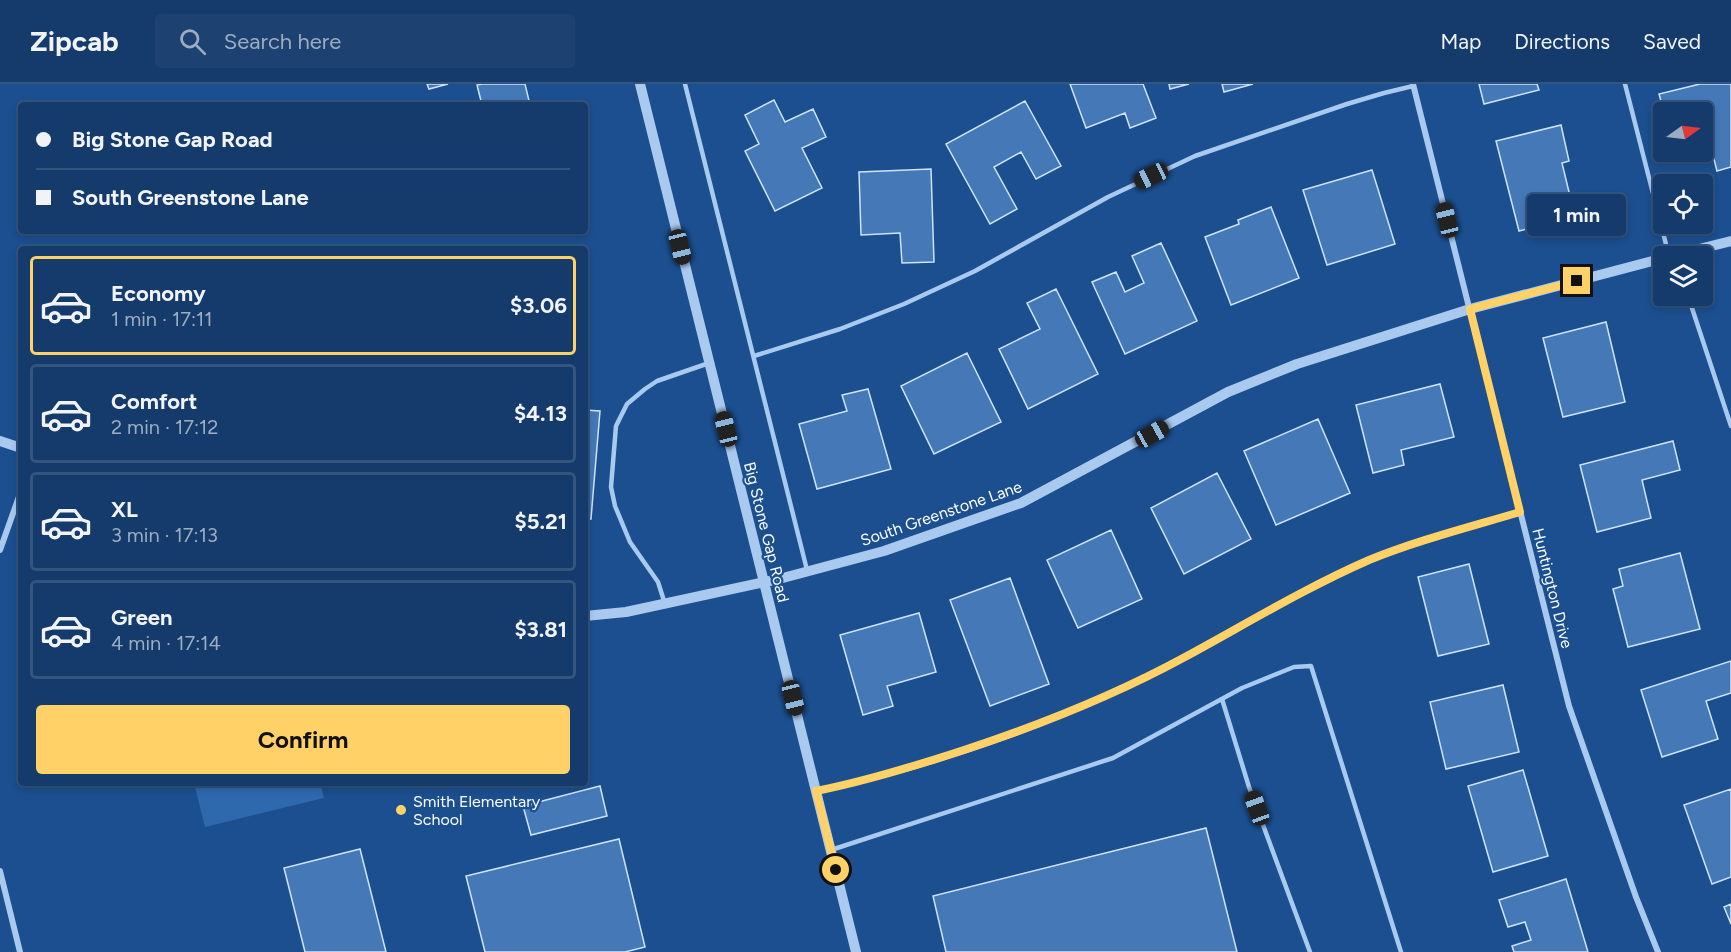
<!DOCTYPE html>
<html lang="en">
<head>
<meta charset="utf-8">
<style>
  :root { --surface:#143b6b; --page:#1d4271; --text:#f1f3f6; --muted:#9dadc1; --line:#33557e; --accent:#ffd166 }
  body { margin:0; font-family:Figtree,sans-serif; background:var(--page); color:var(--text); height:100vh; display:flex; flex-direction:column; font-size:22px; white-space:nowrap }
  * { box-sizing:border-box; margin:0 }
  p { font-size:20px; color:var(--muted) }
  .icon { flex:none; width:33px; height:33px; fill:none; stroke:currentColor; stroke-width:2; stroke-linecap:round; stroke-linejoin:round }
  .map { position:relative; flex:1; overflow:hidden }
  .drawer { position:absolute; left:18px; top:162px; width:570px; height:540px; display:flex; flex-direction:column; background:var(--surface); border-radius:6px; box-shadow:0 3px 9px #0003,0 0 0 2px var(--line) }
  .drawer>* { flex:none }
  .guide { position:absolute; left:18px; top:18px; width:570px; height:132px; border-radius:6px; box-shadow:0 3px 9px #0003,0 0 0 2px var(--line); display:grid; align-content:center; height:132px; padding:0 18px; background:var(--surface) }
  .needle { width:39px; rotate:76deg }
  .controls { position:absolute; left:1653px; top:18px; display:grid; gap:12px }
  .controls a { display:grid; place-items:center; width:60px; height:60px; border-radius:6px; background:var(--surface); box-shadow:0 3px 9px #0003,0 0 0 2px var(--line); font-size:30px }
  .end { position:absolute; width:27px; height:27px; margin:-14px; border:8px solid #ffd166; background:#111; box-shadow:0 0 0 3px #111 }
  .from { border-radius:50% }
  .bubble { position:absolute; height:42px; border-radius:6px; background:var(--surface); box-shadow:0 3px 9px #0003,0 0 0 2px var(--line); font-size:20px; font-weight:700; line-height:42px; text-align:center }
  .car { position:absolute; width:18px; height:36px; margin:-18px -9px; border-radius:8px; box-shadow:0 0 4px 2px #0007; background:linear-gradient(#222 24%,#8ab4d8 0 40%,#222 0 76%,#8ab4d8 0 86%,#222 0) }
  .guide b { display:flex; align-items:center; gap:21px; height:57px; font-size:22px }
  .guide b+b { border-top:2px solid var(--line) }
  .guide i { width:15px; height:15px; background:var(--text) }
  ul { padding:10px 0 0; list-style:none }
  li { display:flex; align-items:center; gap:18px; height:99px; margin:0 12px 9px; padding:0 6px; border:3px solid var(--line); border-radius:6px }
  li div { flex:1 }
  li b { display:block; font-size:22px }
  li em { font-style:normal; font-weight:700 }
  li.current { border-color:var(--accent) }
  li>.icon { width:54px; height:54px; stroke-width:1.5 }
  .button { display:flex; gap:12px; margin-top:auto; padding:12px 18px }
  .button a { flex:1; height:69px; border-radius:6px; background:var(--accent); color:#111; font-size:24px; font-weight:700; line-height:69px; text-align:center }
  header { display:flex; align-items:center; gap:36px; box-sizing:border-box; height:84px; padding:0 30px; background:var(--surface); border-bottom:2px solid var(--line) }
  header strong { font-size:28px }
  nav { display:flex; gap:33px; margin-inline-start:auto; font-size:21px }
  .search { width:420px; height:54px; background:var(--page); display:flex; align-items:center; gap:15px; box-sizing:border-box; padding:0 21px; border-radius:6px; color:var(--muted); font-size:22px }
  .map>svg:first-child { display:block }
  .green { fill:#2e69ad }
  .building { fill:#4478b7; stroke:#cfe3fa; stroke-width:1.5 }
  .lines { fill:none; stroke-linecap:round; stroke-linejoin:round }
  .service { stroke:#a9c9ee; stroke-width:4.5 }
  .minor { stroke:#a9c9ee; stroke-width:6 }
  .tertiary { stroke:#a9c9ee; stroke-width:10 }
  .route { stroke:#ffd166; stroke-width:8 }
  .poi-dot { fill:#ffd166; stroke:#1b4f8f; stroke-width:2 }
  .labels { text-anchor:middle; stroke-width:4.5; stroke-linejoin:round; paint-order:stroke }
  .street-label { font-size:16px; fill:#fff; stroke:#1b4f8f }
  .poi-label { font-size:16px; fill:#fff; stroke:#1b4f8f; text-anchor:start }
</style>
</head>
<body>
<header>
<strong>Zipcab</strong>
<div class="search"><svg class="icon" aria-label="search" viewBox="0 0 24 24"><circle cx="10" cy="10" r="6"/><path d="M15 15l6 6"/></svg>Search here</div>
<nav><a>Map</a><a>Directions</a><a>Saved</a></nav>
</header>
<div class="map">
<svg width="1731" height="868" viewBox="0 0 1731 868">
  <rect width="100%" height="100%" fill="#1b4f8f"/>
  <path class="green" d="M194 699H320L324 714 205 743Z"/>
  <path class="building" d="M427 0H448L429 5Z
    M482 0H525L530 21H482L477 1Z
    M1070 0H1143L1156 34 1130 44 1125 29 1086 44Z
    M1169 0H1189L1170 5Z
    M1222 0H1253L1224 8Z
    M1479 0H1537L1539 6 1484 20Z
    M1700 0H1731V83L1717 87 1702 28H1664L1659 10Z
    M774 16 785 38 813 25 826 53 802 64 822 104 775 127 745 67 759 60 745 31Z
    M1025 17 1061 82 1036 95 1021 68 994 83 1017 125 990 140 946 60Z
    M1561 41 1569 77 1562 79 1575 133 1519 147 1496 57Z
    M931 85 934 178 902 179 900 149 861 151 859 88Z
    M1372 86 1395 160 1327 181 1303 106Z
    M1271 123 1299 194 1231 221 1205 153 1239 140 1238 136Z
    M1161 159 1197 237 1125 270 1092 198 1116 188 1125 208 1144 199 1132 172Z
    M1056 205 1098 290 1028 325 999 265 1040 245 1027 219Z
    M1606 238 1625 318 1563 333 1543 254Z
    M967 269 1001 338 934 370 901 302Z
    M1440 300 1454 353 1401 366 1404 381 1373 389 1356 321Z
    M868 305 891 385 817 405 799 340 847 327 842 311Z
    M585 326 600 327 591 435H585Z
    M1318 335 1350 409 1276 441 1244 367Z
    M1673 357 1680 386 1642 396 1651 434 1597 448 1580 381Z
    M1217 389 1251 455 1184 490 1151 424Z
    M1111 446 1142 515 1078 544 1047 476Z
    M1680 469 1700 545 1628 563 1613 505 1623 502 1619 485Z
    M1469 480 1489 560 1438 572 1418 493Z
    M1010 494 1049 600 990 622 950 516Z
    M919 529 936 588 887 602 893 622 863 631 840 551Z
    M1731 577V609L1706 617 1718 655 1662 673 1641 606Z
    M1503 601 1519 668 1446 685 1430 618Z
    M1523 686 1548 772 1493 788 1468 702Z
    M600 702 607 732 531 751 523 722Z
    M1731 705V793L1712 800 1684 721Z
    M1206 744 1237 868H946L933 812Z
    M619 755 645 863 625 868H485L466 792Z
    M360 765 386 868H305L284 784Z
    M1566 795 1588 868H1514L1512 862 1531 856 1525 838 1508 843 1499 816Z
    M1731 820V840L1724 823Z"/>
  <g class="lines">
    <path class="service" d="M685 0 807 486
      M1625 0 1669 172
      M1688 212 1731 342
      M754 272 840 245 904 220 975 187 1108 113 1195 72 1347 20 1384 9 1413 2
      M665 520 658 498 630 458 615 422 611 403 616 342 627 320 645 305 657 297 709 279
      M1222 615 1249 703 1310 868
      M816 707C939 683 1075 633 1185 573 1246 540 1305 504 1369 476 1418 456 1470 443 1520 428
      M831 766 1113 674 1242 604 1294 583 1311 582 1401 868"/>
    <path class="minor" d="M1413 0 1569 622 1636 813 1658 868
      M0 466 21 407
      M0 787 20 868"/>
    <path class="tertiary" d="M640 0 856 868
      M1671 172 1731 157
      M0 357 21 364
      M585 532 626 528 779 495 884 467 1021 419 1228 308 1297 280 1470 225 1664 174"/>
  </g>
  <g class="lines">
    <path class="route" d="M836 786 816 707C867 697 915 682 964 666 1040 641 1115 611 1185 573 1246 540 1305 504 1369 476 1418 456 1470 443 1520 428L1470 225 1577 197"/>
  </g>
  <circle class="poi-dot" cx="401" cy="726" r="6"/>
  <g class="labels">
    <g class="street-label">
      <text transform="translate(941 429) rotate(-19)" y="6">South Greenstone Lane</text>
      <text transform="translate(767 448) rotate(76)" y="6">Big Stone Gap Road</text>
      <text transform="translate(1553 504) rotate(76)" y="6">Huntington Drive</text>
    </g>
    <g class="poi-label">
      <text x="413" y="723">Smith Elementary<tspan x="413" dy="18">School</tspan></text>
    </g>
  </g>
</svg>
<div class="controls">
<a><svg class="needle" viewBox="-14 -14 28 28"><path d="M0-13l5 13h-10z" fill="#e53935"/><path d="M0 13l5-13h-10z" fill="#9dadc1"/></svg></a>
<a><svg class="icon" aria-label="locate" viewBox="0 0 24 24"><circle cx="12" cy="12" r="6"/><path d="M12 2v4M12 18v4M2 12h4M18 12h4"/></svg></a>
<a><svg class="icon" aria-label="layers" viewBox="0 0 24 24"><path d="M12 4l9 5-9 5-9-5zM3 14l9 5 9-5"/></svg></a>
</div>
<i class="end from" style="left:836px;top:786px"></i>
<i class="end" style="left:1577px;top:197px"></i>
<div class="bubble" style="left:1527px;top:110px;width:99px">1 min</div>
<i class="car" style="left:1151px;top:92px;rotate:245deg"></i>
<i class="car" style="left:1447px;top:136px;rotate:346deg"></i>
<i class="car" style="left:680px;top:163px;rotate:166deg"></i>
<i class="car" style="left:726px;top:345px;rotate:346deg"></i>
<i class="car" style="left:1152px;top:350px;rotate:61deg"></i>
<i class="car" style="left:793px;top:614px;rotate:166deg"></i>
<i class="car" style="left:1257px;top:724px;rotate:340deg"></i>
<div class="guide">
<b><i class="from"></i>Big Stone Gap Road</b>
<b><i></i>South Greenstone Lane</b>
</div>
<section class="drawer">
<ul>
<li class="current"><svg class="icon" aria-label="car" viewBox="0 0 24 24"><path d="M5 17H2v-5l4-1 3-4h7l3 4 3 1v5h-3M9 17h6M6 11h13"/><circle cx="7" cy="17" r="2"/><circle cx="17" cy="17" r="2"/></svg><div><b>Economy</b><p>1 min · 17:11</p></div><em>$3.06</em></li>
<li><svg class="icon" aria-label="car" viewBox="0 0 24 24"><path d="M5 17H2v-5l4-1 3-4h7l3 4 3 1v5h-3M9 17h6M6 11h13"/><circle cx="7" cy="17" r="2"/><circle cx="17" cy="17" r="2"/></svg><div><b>Comfort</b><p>2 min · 17:12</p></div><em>$4.13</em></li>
<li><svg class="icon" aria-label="car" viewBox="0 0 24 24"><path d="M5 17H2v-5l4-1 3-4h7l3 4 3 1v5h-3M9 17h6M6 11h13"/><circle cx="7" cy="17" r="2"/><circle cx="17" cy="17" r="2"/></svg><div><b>XL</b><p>3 min · 17:13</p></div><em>$5.21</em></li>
<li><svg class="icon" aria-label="car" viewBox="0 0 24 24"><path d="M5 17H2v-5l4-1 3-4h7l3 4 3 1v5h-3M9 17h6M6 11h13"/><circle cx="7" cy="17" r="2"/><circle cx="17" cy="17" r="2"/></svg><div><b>Green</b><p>4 min · 17:14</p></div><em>$3.81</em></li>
</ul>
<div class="button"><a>Confirm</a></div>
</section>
</div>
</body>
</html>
